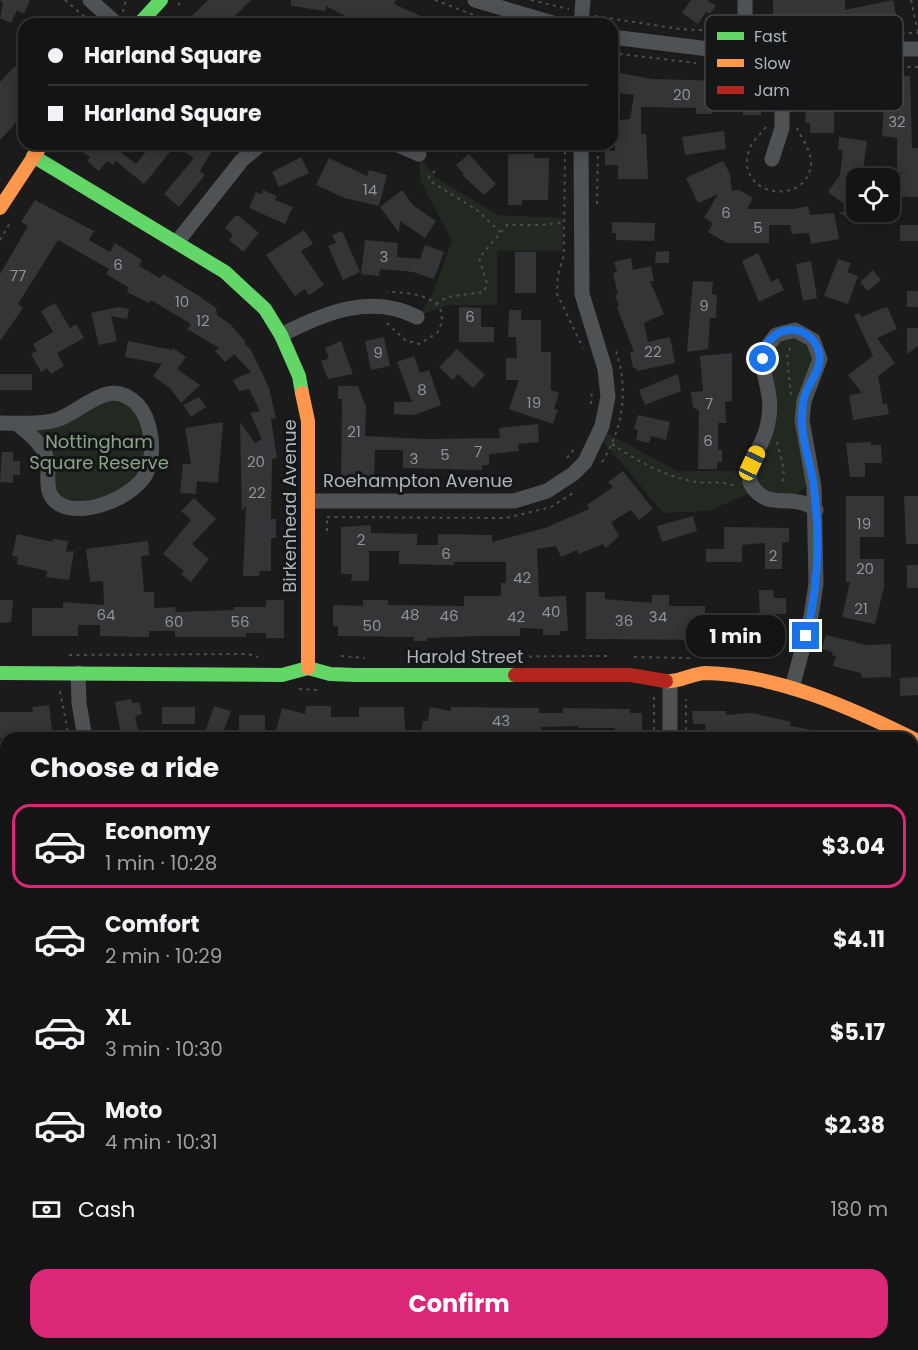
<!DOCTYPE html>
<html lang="en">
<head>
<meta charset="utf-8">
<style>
  :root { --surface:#141415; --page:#1d1d1e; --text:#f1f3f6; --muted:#9d9ea0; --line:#333334; --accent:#db2777 }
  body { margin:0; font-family:Poppins,sans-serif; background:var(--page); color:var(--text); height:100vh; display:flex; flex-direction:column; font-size:22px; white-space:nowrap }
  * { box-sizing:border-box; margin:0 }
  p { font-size:20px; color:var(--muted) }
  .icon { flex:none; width:33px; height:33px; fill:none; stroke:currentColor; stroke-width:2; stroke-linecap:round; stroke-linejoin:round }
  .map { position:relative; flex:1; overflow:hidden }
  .drawer { position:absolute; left:0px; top:732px; width:918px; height:618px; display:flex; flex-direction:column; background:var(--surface); border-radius:18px 18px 0 0; box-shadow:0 3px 15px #0003,0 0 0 2px var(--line) }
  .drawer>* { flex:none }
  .hud { position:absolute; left:18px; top:18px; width:600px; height:132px; border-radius:18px; box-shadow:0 3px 15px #0003,0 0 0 2px var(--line); display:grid; align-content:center; height:132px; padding:0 30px; background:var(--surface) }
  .buttons { position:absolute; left:846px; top:168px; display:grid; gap:12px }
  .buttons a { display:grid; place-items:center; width:54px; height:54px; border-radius:12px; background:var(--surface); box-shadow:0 3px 15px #0003,0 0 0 2px var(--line); font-size:30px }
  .end { position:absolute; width:27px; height:27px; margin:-14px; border:8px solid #1a73e8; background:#fff; box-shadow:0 0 0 3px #fff }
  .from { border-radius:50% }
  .bubble { position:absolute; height:42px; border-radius:18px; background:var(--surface); box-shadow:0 3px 15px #0003,0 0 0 2px var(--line); font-size:20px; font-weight:700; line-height:42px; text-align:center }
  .car { position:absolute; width:18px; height:36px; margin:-18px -9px; border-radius:8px; box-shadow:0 0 4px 2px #0007; background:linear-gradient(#f5c518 24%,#345 0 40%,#f5c518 0 76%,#345 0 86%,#f5c518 0) }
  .hud b { display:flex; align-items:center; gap:21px; height:57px; font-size:22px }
  .hud b+b { border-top:2px solid var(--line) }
  .hud i { width:15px; height:15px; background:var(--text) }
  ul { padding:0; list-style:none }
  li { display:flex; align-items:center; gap:18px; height:84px; margin:0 12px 9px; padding:0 18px; border:3px solid transparent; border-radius:18px }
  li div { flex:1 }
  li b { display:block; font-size:22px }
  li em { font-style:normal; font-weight:700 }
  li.current { border-color:var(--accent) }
  li>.icon { width:54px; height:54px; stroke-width:1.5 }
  h2 { padding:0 30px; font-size:27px; line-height:72px }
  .pay { display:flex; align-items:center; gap:15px; height:66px; padding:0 30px; font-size:22px }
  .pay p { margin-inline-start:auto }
  .primary-button { display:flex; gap:12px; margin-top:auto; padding:12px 30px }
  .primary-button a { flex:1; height:69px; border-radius:18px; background:var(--accent); color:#fff; font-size:24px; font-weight:700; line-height:69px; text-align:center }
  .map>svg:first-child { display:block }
  .built { fill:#252528 }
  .green { fill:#212921 }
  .building { fill:#343536 }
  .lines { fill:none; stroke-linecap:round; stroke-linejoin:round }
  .path { stroke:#4b4d4f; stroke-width:2; stroke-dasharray:3 4.5; stroke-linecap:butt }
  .street { stroke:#4f5255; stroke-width:15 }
  .fast { stroke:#63d668; stroke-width:14 }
  .slow { stroke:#ff974d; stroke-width:14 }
  .jam { stroke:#b3261e; stroke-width:14 }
  .route { stroke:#1a73e8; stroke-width:8 }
  .labels { text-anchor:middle; stroke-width:6; stroke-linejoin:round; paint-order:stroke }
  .number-label { font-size:15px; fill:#8f949a }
  .park-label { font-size:18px; fill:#88a685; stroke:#151618 }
  .street-label { font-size:18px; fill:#adb4bc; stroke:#151618 }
  .key { fill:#151618; stroke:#434549; stroke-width:1.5 }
  .key-label { font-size:16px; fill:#adb4bc }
</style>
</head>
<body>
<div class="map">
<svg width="918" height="1350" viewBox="0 0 918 1350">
  <rect width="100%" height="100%" fill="#1b1b1c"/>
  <path class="built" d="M0 1280H6V1344H452V1350H0Z"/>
  <path class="green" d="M419 154 435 177 498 215 563 218V251H497V305H447L417 317 432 295 452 241 420 180Z
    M783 331 816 346 806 393 813 480 793 497 755 491 708 511 663 513 599 436 601 430 677 471H749L765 433 763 359Z
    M107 394 142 412 147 473 101 504 54 501 47 465 16 423 49 421Z
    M912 944H918V1015H912Z
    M245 1344H283L289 1350H250Z
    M332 1344H434L433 1350H332Z"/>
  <path class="building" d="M0 0H30L24 14 17 10 11 23 0 18 3 4Z
    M208 0H251L227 24H184Z
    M291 0H396L394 4 438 24H361L326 6 325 11 291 6Z
    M691 0H707L716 6 710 14 706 12 698 24 682 13Z
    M773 0H845V10L893 0 898 24 885 27 884 21 864 25 862 16 773 17Z
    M15 66 24 75V114L0 140V82Z
    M615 72 652 79 761 82V115H743V95L712 94V114H696V108L641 107V134H646L648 179H618V165H605V150L615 151V134H620V120L630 119 634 95 612 92Z
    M868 73 910 76 912 148H918V197H901V172L897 173V138L882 136 885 91H867Z
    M825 82V105H834V133H810V123H805L807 89H810V83Z
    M724 131 726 149 685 155 682 137Z
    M839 137 867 141 862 177 856 176V212H866L857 225 839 212H855L828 192 840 175 843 150H838Z
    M87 144H110L136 164 152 144H216L200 171 205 175 179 207 164 194 194 158 175 146 144 184 116 161 113 165 107 161 99 171 87 161 90 157 81 151Z
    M469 154 496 184 484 195 462 175 464 174 456 165Z
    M508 154H534V158H549L548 200H522V205H508Z
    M301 157 309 173 279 187 272 172Z
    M329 158 367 176 369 170 387 175 379 206 345 198 316 185Z
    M723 161 730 174 732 191 739 190 753 198 747 209H794L808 206 810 215 834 213 839 239 811 244 809 233 792 234 790 225H769V243H727L708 232 713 223 704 218 718 194 698 203 686 178Z
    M263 190 277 196 275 200 293 207 285 224 249 208 256 192 262 194Z
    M402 190 413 205 436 221 425 238 400 221 399 233 380 207Z
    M35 200 94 231 89 240 110 252 115 243 142 260 139 266 160 278 163 274 199 296 216 308 217 315 230 324 246 342 244 343 251 350 269 388 276 418 271 419 277 458 272 459 271 519H276V538H271V571H260L259 576H243L246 506 242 510 240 422 255 443 262 439 250 413 260 411 249 389 239 391 233 380 251 372 234 354 225 362 215 351 219 348 187 329 191 324 151 300 149 303 127 292 128 287 106 274 109 269 58 240 18 304 23 308 0 341V274L28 226 21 222Z
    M235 216H239L259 233 243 252 229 240 233 235 225 228Z
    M612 222 655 223 654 241 616 240V233H612Z
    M900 225H918V241H900Z
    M304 230 313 244 301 251 324 285 309 295 305 289 295 296 266 255Z
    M342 231 360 272 343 280 328 246 336 243 332 235Z
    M365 240 398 243 397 257 420 259 425 245 444 252 434 279 413 272 380 269 379 276 361 274Z
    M669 251V263H655L656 252Z
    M515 252H536V293H515Z
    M758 253 771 282 778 278 784 290 759 302 742 261Z
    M631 258 633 270 651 266 654 281H650L664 314 644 323 648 342 670 337 675 363 637 371 636 368H633L630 352H634L617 307 619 306 615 295 618 294 613 273 617 272 614 262Z
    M838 259 851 263 847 272 858 276 848 304 824 296Z
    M811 261 817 298 803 301 796 264Z
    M873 270 881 280 868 291 860 282Z
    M693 281 713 282 712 294 717 295 716 318H710L708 349 687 352Z
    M907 291H918V307H907Z
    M55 303 70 328 76 324 84 338 57 353 64 366 51 374 47 368 41 372 31 354 37 351 33 344 53 332 41 311Z
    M119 307 129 309 127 319 111 316 117 341 99 345 91 313Z
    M459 307 481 308V327H494V342H459Z
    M883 308H888L897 329 877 338 895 363 878 376 883 404 887 403 889 414 853 420 849 395 862 393 848 375 873 356 854 315 859 313 862 317Z
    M509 310H521V320H541V352H551V390L559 393 554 409 558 410 553 424 509 409 519 380H506V358H517L516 337H508Z
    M907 328H918V346L907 354Z
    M384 337 390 366 371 370 365 341Z
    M128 341 172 350 173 348 186 357 177 369 200 385 181 403 170 388 153 376 162 364 125 357Z
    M341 341 353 374 328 379 321 361 329 358 325 348Z
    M457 349 485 375 473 388 458 374 453 380 439 367Z
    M732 353V401L725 402 726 423H718V450H722V462H717V469H698L699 411 693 407 691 392 703 391 700 356Z
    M414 356 420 373 429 370 441 405 414 415 394 414V402H412L397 362Z
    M0 374H32V390H0Z
    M678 374 681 391 645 405 639 390Z
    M338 386H358L366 407 365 436 425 439 500 438 499 428 538 424 539 442 518 444 519 451 489 454V465H482V470L403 468V450H375L374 476 341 478 342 399H338Z
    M199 397 206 407 191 417 183 405Z
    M638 415 670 422 666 440 651 436 649 443 636 440 638 430 634 429Z
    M223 422 218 483 197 481 196 494 180 493 183 464H191L185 428Z
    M871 442V445H881L882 463H865V477H850L846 443Z
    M2 452H13V461H20V475H13V483L0 482Z
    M623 471 653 509 639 520 631 510 611 522 619 536 606 548 603 544 579 554 577 550 561 557 556 546 537 549 539 597 566 596 568 631H560V635H543V629L520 628V636H480L427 638V641H414V637L338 636V626H333V605L363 606V600H388V605L464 606V596H498L501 595V583H506V562H454V565L399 564V551H369V581H351L352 574H341V527L371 525V533L417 534V545H438V534L492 535V542L545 528 589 509 587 505 613 487 608 482Z
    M846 496H884V537H860V559H884V587L875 624 842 617 850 582H846Z
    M904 496H918V544H906Z
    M194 498 216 519 192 544 209 559 191 582 181 574 184 571 163 554 191 520 181 511Z
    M693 516 697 531 662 542 657 526Z
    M724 527 789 528V542L782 543V569H765V543L742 545V562H706V549H724Z
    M17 534 52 542 53 539 68 541 66 552 74 551 69 580 46 577 47 571 17 564 18 557 12 556Z
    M148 541 149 555 141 556 144 592H154V608L175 607 176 612 234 610V607H266V600H284V638H266V633H246V637H175V631H149V637L100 636V625H78V636H32V608H63V602L104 605 103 581 90 582 86 549Z
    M907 565H918V588H907Z
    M759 590H773L774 598H786V614H775V629H760Z
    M586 592H605V599L652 603V595H669V606H705V613H738L741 644 717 643V640L586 639Z
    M0 600H13L11 622 0 623Z
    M826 635 866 645 891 644V677L862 678 861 673 833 666 836 656 832 655 833 652 822 649Z
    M918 677V695L900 696V678Z
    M131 699 132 703 139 702 142 714 135 716 138 730 121 735 115 702Z
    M49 705 53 738H0V712H33L32 707Z
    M214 706 231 711 221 738H203Z
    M306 706H331V717H359V707H404L405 730H402V738H356V733H328V738H274L282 708 305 714Z
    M162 707H195V724H162Z
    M430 707 451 711V707L539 708V713H563V708L630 709V713H642V730H632V738H615V728H578V726L541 727V738H424L425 734H421L423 721H428Z
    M692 711H726V715L752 713 791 722 790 726 824 732V738H710L709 732H706L705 724H693Z
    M239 715H265V738H239Z"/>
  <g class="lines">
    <path class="path" d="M65 0 93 24
      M435 0 497 24
      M531 0 569 9
      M911 0 918 32
      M178 5 182 0
      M123 12 126 0
      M595 16 680 29 733 32
      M759 33H918
      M612 53 696 63
      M713 64 767 65
      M795 66 918 67
      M766 127C760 135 752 141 749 150 734 198 809 207 811 163 811 150 802 139 797 128
      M565 144 564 255 558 275 557 294 583 348
      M435 171 429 176 430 181 477 210 500 232
      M597 204 598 144
      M0 240 11 221
      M436 304 447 297 484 292 487 283 479 258 507 225H542L564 222
      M387 323 405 340 419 344 437 333C457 297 411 292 387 292
      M791 395 787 357 791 345
      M591 404 592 391
      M777 442 784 470 782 486
      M612 444C636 460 662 475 691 481 706 485 724 479 737 487
      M567 458 575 448
      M602 462C624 426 629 388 615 348
      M327 476V488
      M327 484 474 485
      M327 517 506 518 551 507 576 491
      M327 531V518
      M69 655 248 654 258 657
      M341 656 365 658
      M409 657 607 656
      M634 657 691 658
      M299 689 317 690
      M60 691 69 738
      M654 697V738
      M686 738V699
      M2 822 6 826
      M912 985 918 989
      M0 1031 6 1026
      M912 1199H918
      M0 1264H6
      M4 1295 6 1305
      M454 1350V1344
      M486 1350V1344"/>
    <path class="street" d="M90 0 117 24
      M475 0 556 24
      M745 0V49
      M581 24 583 0
      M612 37 709 49H918
      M396 144 419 154
      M772 159 782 128V50
      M177 242 242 160 261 144
      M281 335C324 313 371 293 417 317
      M0 423C18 423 42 425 59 419 84 410 109 376 137 404 152 420 156 454 146 474 133 497 86 517 61 505 40 494 52 474 46 456 40 441 28 433 16 423
      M310 501H514L547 491 573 474 585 462 602 426 608 397 605 369 582 294 581 144
      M78 673 79 703 85 738
      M792 688 811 617 816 583 814 487 802 420 804 401 820 359 813 340 795 330 776 335 762 354C763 384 776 396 766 431 760 452 736 476 759 494 774 507 797 494 816 510
      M670 738V682
      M0 841 6 845
      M912 944H918
      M912 1015H918
      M912 1183H918
      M0 1280H6
      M470 1344V1350
      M639 1350V1344
      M798 1350V1344"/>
    <path class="fast" d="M139 24 161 0
      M33 156 225 272 265 309 281 335 299 376 302 393
      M0 673 282 675 308 668 330 674 355 675H515"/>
    <path class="slow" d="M0 208 42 144
      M302 393 308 421V668
      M666 681C679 683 692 673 706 673 779 675 854 709 918 741"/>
    <path class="jam" d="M515 675H630L666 681"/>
  </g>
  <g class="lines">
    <path class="route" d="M763 359C762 345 774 332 788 330 802 328 815 338 819 352 823 367 810 381 805 395 802 403 802 413 802 422 802 442 810 461 813 481 820 531 819 586 806 636"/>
  </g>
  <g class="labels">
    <g class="number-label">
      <text x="682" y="100">20</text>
      <text x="897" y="127">32</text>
      <text x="370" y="195">14</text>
      <text x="726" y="218">6</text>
      <text x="758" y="233">5</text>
      <text x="384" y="262">3</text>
      <text x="118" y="270">6</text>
      <text x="18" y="281">77</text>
      <text x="182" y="307">10</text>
      <text x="704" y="311">9</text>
      <text x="470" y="322">6</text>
      <text x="203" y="326">12</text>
      <text x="653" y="357">22</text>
      <text x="378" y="358">9</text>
      <text x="422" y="395">8</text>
      <text x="534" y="408">19</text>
      <text x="709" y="409">7</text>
      <text x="354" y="437">21</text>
      <text x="708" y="446">6</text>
      <text x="478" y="457">7</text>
      <text x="445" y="460">5</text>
      <text x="414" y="464">3</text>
      <text x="256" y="467">20</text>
      <text x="257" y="498">22</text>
      <text x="864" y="529">19</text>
      <text x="361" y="545">2</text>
      <text x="446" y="559">6</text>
      <text x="773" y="561">2</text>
      <text x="865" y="574">20</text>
      <text x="522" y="583">42</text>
      <text x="861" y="614">21</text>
      <text x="551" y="617">40</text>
      <text x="106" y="620">64</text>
      <text x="410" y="620">48</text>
      <text x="449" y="621">46</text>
      <text x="516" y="622">42</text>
      <text x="658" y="622">34</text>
      <text x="624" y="626">36</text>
      <text x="174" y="627">60</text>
      <text x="240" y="627">56</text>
      <text x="372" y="631">50</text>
      <text x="501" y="726">43</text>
    </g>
    <g class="park-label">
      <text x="99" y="448">Nottingham<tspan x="99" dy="21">Square Reserve</tspan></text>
    </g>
    <g class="street-label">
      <text x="418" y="487">Roehampton Avenue</text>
      <text transform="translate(290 506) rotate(-90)" y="6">Birkenhead Avenue</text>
      <text x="465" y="663">Harold Street</text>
    </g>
  </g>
  <rect x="705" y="15" width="198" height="96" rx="9" class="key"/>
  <rect x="717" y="32" width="27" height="8" fill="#63d668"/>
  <rect x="717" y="59" width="27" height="8" fill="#ff974d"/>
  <rect x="717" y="86" width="27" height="8" fill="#b3261e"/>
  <g class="key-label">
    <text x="754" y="42">Fast</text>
    <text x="754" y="69">Slow</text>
    <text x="754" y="96">Jam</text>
  </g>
</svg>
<div class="buttons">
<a><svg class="icon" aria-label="locate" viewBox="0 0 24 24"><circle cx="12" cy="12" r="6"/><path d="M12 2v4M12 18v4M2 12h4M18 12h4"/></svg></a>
</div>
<i class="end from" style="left:763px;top:359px"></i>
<i class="end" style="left:806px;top:636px"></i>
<div class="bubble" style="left:686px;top:615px;width:99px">1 min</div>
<i class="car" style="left:752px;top:463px;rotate:25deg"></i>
<div class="hud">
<b><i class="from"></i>Harland Square</b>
<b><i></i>Harland Square</b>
</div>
<section class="drawer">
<h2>Choose a ride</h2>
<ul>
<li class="current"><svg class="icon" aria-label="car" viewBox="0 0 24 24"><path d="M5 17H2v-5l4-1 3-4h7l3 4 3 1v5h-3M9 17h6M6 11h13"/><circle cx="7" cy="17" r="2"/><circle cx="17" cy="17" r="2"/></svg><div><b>Economy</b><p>1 min · 10:28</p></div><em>$3.04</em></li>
<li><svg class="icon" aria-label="car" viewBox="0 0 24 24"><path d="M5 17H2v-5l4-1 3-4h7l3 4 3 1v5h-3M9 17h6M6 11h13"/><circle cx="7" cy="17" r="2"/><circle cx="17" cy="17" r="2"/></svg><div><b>Comfort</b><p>2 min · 10:29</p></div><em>$4.11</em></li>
<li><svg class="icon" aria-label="car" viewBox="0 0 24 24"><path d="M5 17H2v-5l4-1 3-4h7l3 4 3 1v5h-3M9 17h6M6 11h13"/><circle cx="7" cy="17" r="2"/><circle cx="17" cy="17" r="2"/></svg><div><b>XL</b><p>3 min · 10:30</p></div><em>$5.17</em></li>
<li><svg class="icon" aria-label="car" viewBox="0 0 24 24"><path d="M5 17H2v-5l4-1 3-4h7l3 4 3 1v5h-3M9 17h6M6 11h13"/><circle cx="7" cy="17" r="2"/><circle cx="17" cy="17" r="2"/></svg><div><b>Moto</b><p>4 min · 10:31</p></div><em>$2.38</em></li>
</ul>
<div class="pay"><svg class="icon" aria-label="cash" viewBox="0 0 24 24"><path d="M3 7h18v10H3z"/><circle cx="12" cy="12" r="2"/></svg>Cash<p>180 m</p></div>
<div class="primary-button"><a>Confirm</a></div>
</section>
</div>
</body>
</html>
